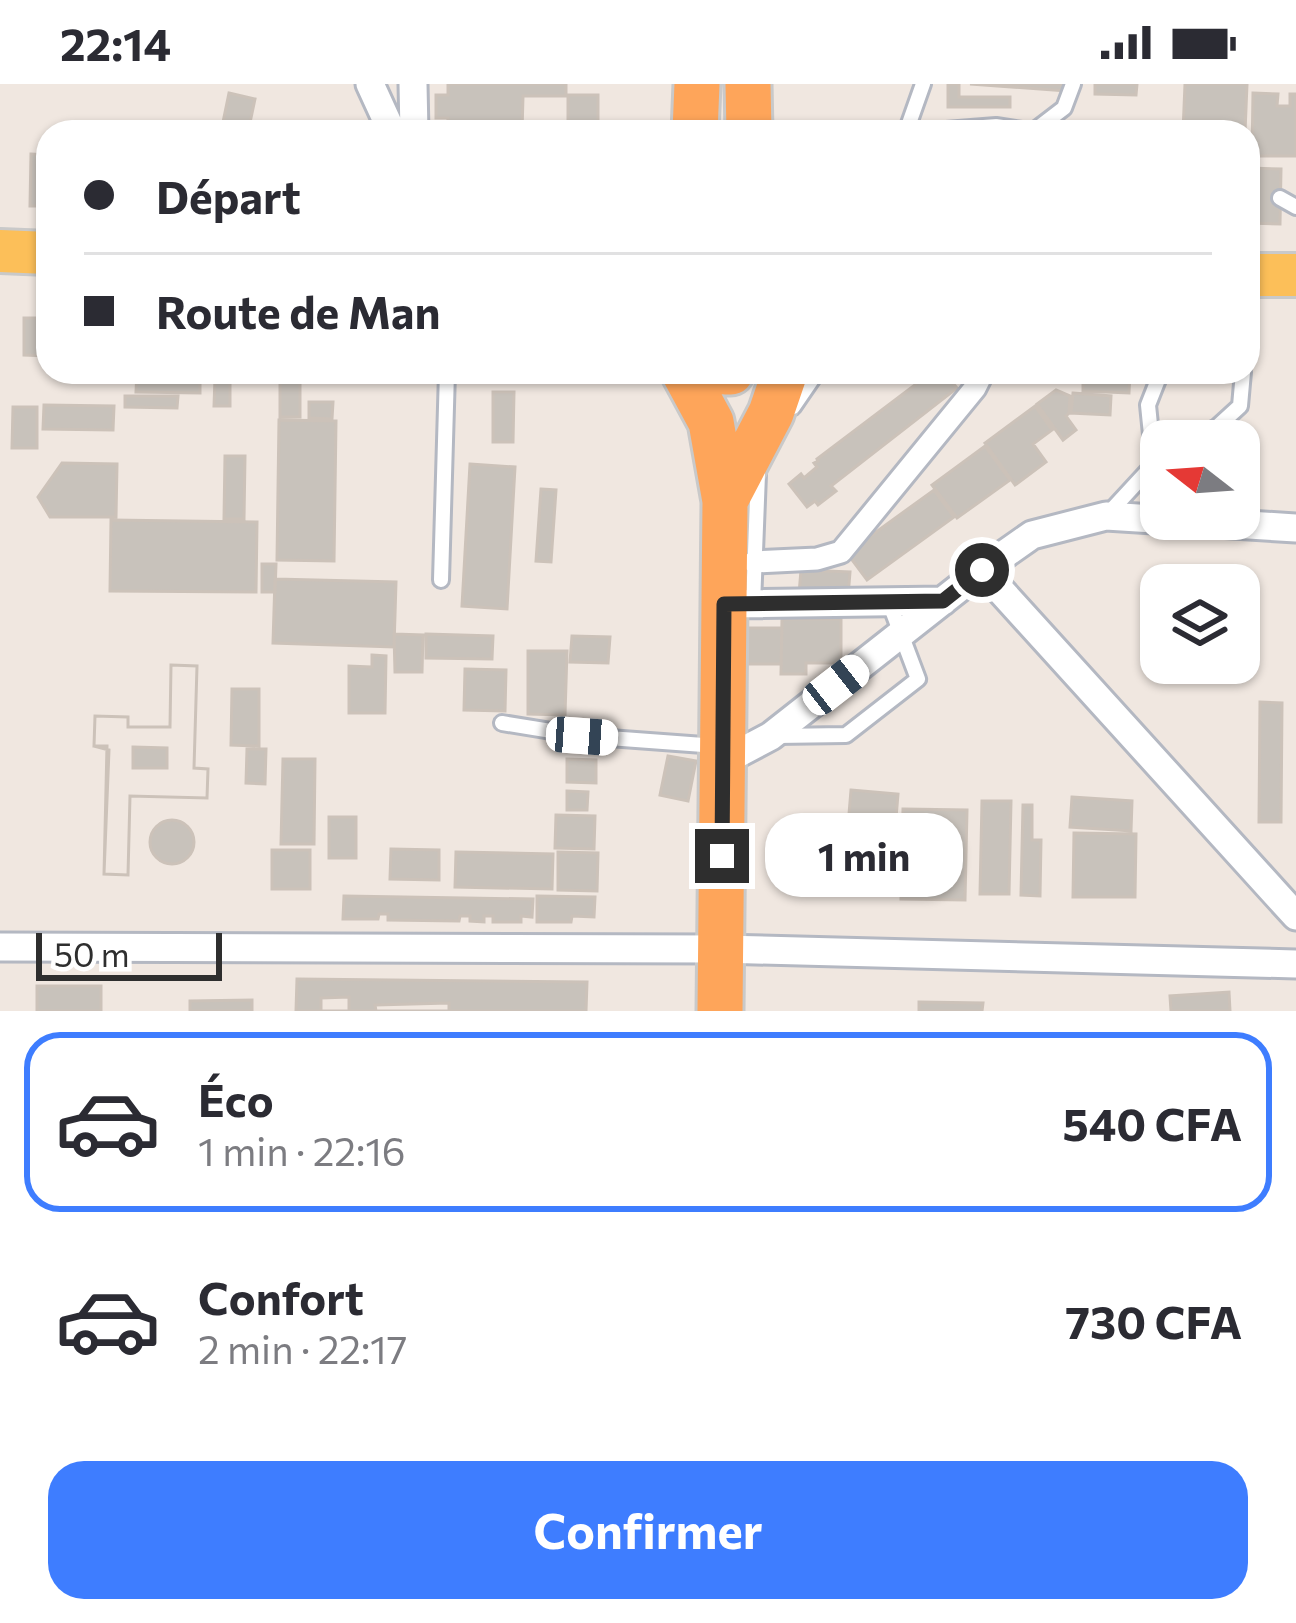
<!DOCTYPE html>
<html lang="fr">
<head>
<meta charset="utf-8">
<style>
  :root { --surface:#fff; --page:#f7f7f7; --text:#2b2b33; --muted:#7c7c81; --line:#e1e1e2; --accent:#3e7dff }
  body { margin:0; font-family:Commissioner,sans-serif; background:var(--page); color:var(--text); height:100vh; display:flex; flex-direction:column; font-size:45px; white-space:nowrap }
  * { box-sizing:border-box; margin:0 }
  p { font-size:39px; color:var(--muted) }
  .icon { flex:none; width:66px; height:66px; fill:none; stroke:currentColor; stroke-width:2; stroke-linecap:round; stroke-linejoin:round }
  .map { position:relative; height:927px; overflow:hidden }
  .panel { display:flex; flex-direction:column; background:var(--surface); flex:1 }
  .panel>* { flex:none }
  .top-card { position:absolute; left:36px; top:36px; width:1224px; height:264px; border-radius:36px; box-shadow:0 3px 9px #0004; display:grid; align-content:center; height:264px; padding:0 48px; background:var(--surface) }
  .needle { width:78px; rotate:287deg }
  .buttons { position:absolute; left:1140px; top:336px; display:grid; gap:24px }
  .buttons a { display:grid; place-items:center; width:120px; height:120px; border-radius:24px; background:var(--surface); box-shadow:0 3px 9px #0004; font-size:60px }
  .scale { position:absolute; left:36px; bottom:30px; width:186px; box-sizing:border-box; padding-left:12px; border:6px solid #2e2e2e; border-top:0; font-size:33px; line-height:42px; white-space:nowrap; color:#2e2e2e; -webkit-text-stroke:9px #fff; paint-order:stroke }
  .end { position:absolute; width:54px; height:54px; margin:-27px; border:15px solid #2e2e2e; background:#fff; box-shadow:0 0 0 6px #fff }
  .from { border-radius:50% }
  .bubble { position:absolute; height:84px; border-radius:36px; background:var(--surface); box-shadow:0 3px 9px #0004; font-size:39px; font-weight:700; line-height:84px; text-align:center }
  .car { position:absolute; width:36px; height:72px; margin:-36px -18px; border-radius:15px; box-shadow:0 0 9px 3px #0007; background:linear-gradient(#fff 24%,#345 0 40%,#fff 0 76%,#345 0 86%,#fff 0) }
  .top-card b { display:flex; align-items:center; gap:42px; height:114px; font-size:45px }
  .top-card b+b { border-top:3px solid var(--line) }
  .top-card i { width:30px; height:30px; background:var(--text) }
  ul { padding:21px 0 0; list-style:none }
  li { display:flex; align-items:center; gap:36px; height:180px; margin:0 24px 18px; padding:0 24px; border:6px solid transparent; border-radius:36px }
  li div { flex:1 }
  li b { display:block; font-size:45px }
  li em { font-style:normal; font-weight:700 }
  li.current { border-color:var(--accent) }
  li>.icon { width:108px; height:108px; stroke-width:1.5 }
  .button { display:flex; gap:24px; margin-top:auto; padding:24px 48px }
  .button a { flex:1; height:138px; border-radius:36px; background:var(--accent); color:#fff; font-size:48px; font-weight:700; line-height:138px; text-align:center }
  .status { display:flex; justify-content:space-between; align-items:center; height:84px; padding:0 60px; background:var(--surface); direction:ltr }
  .status svg { height:33px; fill:currentColor }
  .map>svg:first-child { display:block }
  .building { fill:#c8c2bb; stroke:#ccc2b9; stroke-width:3; fill-rule:evenodd }
  .lines { fill:none; stroke-linecap:round; stroke-linejoin:round }
  .service-casing { stroke:#b4b8c2; stroke-width:20 }
  .pedestrian-casing { stroke:#b4b8c2; stroke-width:27 }
  .minor-casing { stroke:#b4b8c2; stroke-width:33 }
  .primary-casing { stroke:#c9c9c9; stroke-width:48 }
  .trunk-casing { stroke:#c9c9c9; stroke-width:51 }
  .service { stroke:#fff; stroke-width:14 }
  .pedestrian { stroke:#fff; stroke-width:21 }
  .minor { stroke:#fff; stroke-width:27 }
  .primary { stroke:#fcbf59; stroke-width:42 }
  .trunk { stroke:#fea55a; stroke-width:45 }
  .route { stroke:#2e2e2e; stroke-width:15 }
</style>
</head>
<body>
<div class="status"><b>22:14</b><svg viewBox="0 0 49 12"><path d="M0 12V9h3v3zM5 12V6h3v6zM10 12V3h3v9zM15 12V0h3v12zM26 1h20v11H26zM47 4h2v5h-2z"/></svg></div>
<div class="map">
<svg width="1296" height="927" viewBox="0 0 1296 927">
  <rect width="100%" height="100%" fill="#f0e7e0"/>
  <path class="building" d="M448 0H566V12H523L522 48H447L448 34H436V11H448Z
    M948 0H959V13H1010V23H948Z
    M970 0H1067L1066 7Z
    M1095 0H1137L1136 11 1095 10Z
    M1185 0H1247L1245 48H1183Z
    M229 9 255 15 248 48 222 43Z
    M1253 9 1278 10 1277 22H1290V10H1296V72H1252Z
    M568 11H598V48L568 45Z
    M31 70 46 71 48 122H30Z
    M1248 84 1281 85 1280 140 1248 139Z
    M24 234H48V272L24 271Z
    M137 288H200V309L136 308Z
    M280 288 300 289V333H280Z
    M932 288H944L957 304 831 402 836 407 818 421 815 417 807 423 789 400 801 390 804 394 817 383 814 379 818 377 817 375Z
    M1083 288H1130L1129 309 1083 307Z
    M215 294 230 295V322H214Z
    M1056 306 1070 312 1069 329 1066 332 1076 346 1063 356 1037 320Z
    M493 308H514L513 358H493Z
    M1073 309 1111 312 1110 331 1071 329Z
    M125 312H178L177 324 125 323Z
    M309 318H333L332 335 309 334Z
    M44 321 114 322 113 346 43 345Z
    M1035 322 1052 346 1033 360 1046 378 1015 401 985 359Z
    M13 323H37V364H12Z
    M279 336 336 337 334 477 277 476Z
    M985 362 1010 396 957 434 932 401Z
    M225 372H245L244 435H224Z
    M62 379 117 380 116 433H50L38 413Z
    M470 380 515 383 507 525 462 522Z
    M541 405 556 406 551 478 536 477Z
    M934 406 954 433 867 496 847 469Z
    M111 436 257 438 256 508 110 507Z
    M262 480H276L275 508H262Z
    M801 486 850 488 848 513 799 510Z
    M275 495 396 498 394 563 273 559Z
    M782 535H841V579H806V590H781Z
    M745 544H782L781 580H745Z
    M394 550 423 551 422 588H395Z
    M426 550 493 552 492 575 426 574Z
    M572 552 610 553 608 579 570 578Z
    M528 567H567L565 631 528 630Z
    M372 571 386 572 385 629H349V582L372 583Z
    M1204 579H1237V592H1204Z
    M171 581 197 582 194 684 208 685 207 714 130 712 128 791 104 790 107 662H94L95 632 128 633V643H170ZM133 663 167 664V684H133Z
    M171 581 197 582 194 684 208 685 207 714 130 712 128 791 104 790 109 666 94 662 95 632 128 633V643H170Z
    M465 585 506 586 505 627 464 626Z
    M232 605H259V662L231 661Z
    M1260 618 1282 619 1281 738H1259Z
    M247 665H266L265 700 246 699Z
    M668 672 696 677 688 717 660 711Z
    M283 675H315L314 760H281Z
    M567 675 596 676V699L567 698Z
    M851 706 898 710 894 758 847 754Z
    M567 707 588 708 587 726H567Z
    M1072 713 1132 717 1131 747 1070 743Z
    M982 717H1011L1009 810H980Z
    M1023 721H1032V756H1041L1040 812 1021 811Z
    M903 725 967 726 965 816 901 815Z
    M556 731 595 732 594 765 555 764Z
    M329 733H356V774H329Z
    M150 758a22 22 0 1 1 44 0a22 22 0 1 1-44 0Z
    M1074 749 1136 750 1135 813H1073Z
    M391 765 439 766V796L390 795Z
    M272 766H310V805H272Z
    M456 768 553 770 552 805 455 803Z
    M558 768 598 769 597 807 558 806Z
    M344 812 533 815 532 833 521 832V838H493V832H484V838L470 837V832H460L459 837 388 836V830H379L378 835H343Z
    M537 812 595 813 594 833 572 832 571 838H537Z
    M297 895 587 898 586 927H296Z
    M37 902H101V927H37Z
    M1229 908 1230 927H1171L1170 912Z
    M349 913V927H321V914Z
    M252 916V927H190V917Z
    M919 918 983 919 982 927H919Z
    M449 919V927H376L375 921Z"/>
  <g class="lines">
    <defs>
      <path id="service" d="M1034 47 1064 24 1073 0
        M906 48 923 0
        M921 48 996 42 1035 48
        M1280 114 1296 123
        M793 323 817 288
        M1193 357 1217 343 1240 322 1243 288
        M1106 432 1154 380 1148 321 1161 288
        M441 496 447 288
        M753 520 758 390
        M502 639 582 652 717 662
        M776 652 846 651 918 595 889 518"/>
      <path id="pedestrian" d="M754 478 817 475 841 468 975 304 983 288"/>
      <path id="minor" d="M370 0 392 48
        M413 0 414 48
        M982 486 1296 832
        M724 520 943 517
        M722 678 771 652 982 486 1032 451 1106 432 1296 444
        M0 863 721 865 1296 880"/>
      <path id="primary" d="M0 167 48 169
        M1248 191H1296"/>
      <path id="trunk" d="M748 0 749 48
        M695 48 697 0
        M684 288 711 338 725 417 720 927
        M725 288H731
        M725 417 771 329 785 288"/>
    </defs>
    <use href="#service" class="service-casing"/>
    <use href="#pedestrian" class="pedestrian-casing"/>
    <use href="#minor" class="minor-casing"/>
    <use href="#primary" class="primary-casing"/>
    <use href="#trunk" class="trunk-casing"/>
    <use href="#service" class="service"/>
    <use href="#pedestrian" class="pedestrian"/>
    <use href="#minor" class="minor"/>
    <use href="#primary" class="primary"/>
    <use href="#trunk" class="trunk"/>
  </g>
  <g class="lines">
    <path class="route" d="M722 772 724 520 943 517 982 486"/>
  </g>
</svg>
<div class="buttons">
<a><svg class="needle" viewBox="-14 -14 28 28"><path d="M0-13l5 13h-10z" fill="#e53935"/><path d="M0 13l5-13h-10z" fill="#7c7c81"/></svg></a>
<a><svg class="icon" aria-label="layers" viewBox="0 0 24 24"><path d="M12 4l9 5-9 5-9-5zM3 14l9 5 9-5"/></svg></a>
</div>
<div class="scale">50 m</div>
<i class="end from" style="left:982px;top:486px"></i>
<i class="end" style="left:722px;top:772px"></i>
<div class="bubble" style="left:765px;top:729px;width:198px">1 min</div>
<i class="car" style="left:836px;top:601px;rotate:52deg"></i>
<i class="car" style="left:582px;top:652px;rotate:94deg"></i>
<div class="top-card">
<b><i class="from"></i>Départ</b>
<b><i></i>Route de Man</b>
</div>
</div>
<section class="panel">
<ul>
<li class="current"><svg class="icon" aria-label="car" viewBox="0 0 24 24"><path d="M5 17H2v-5l4-1 3-4h7l3 4 3 1v5h-3M9 17h6M6 11h13"/><circle cx="7" cy="17" r="2"/><circle cx="17" cy="17" r="2"/></svg><div><b>Éco</b><p>1 min · 22:16</p></div><em>540 CFA</em></li>
<li><svg class="icon" aria-label="car" viewBox="0 0 24 24"><path d="M5 17H2v-5l4-1 3-4h7l3 4 3 1v5h-3M9 17h6M6 11h13"/><circle cx="7" cy="17" r="2"/><circle cx="17" cy="17" r="2"/></svg><div><b>Confort</b><p>2 min · 22:17</p></div><em>730 CFA</em></li>
</ul>
<div class="button"><a>Confirmer</a></div>
</section>
</body>
</html>
